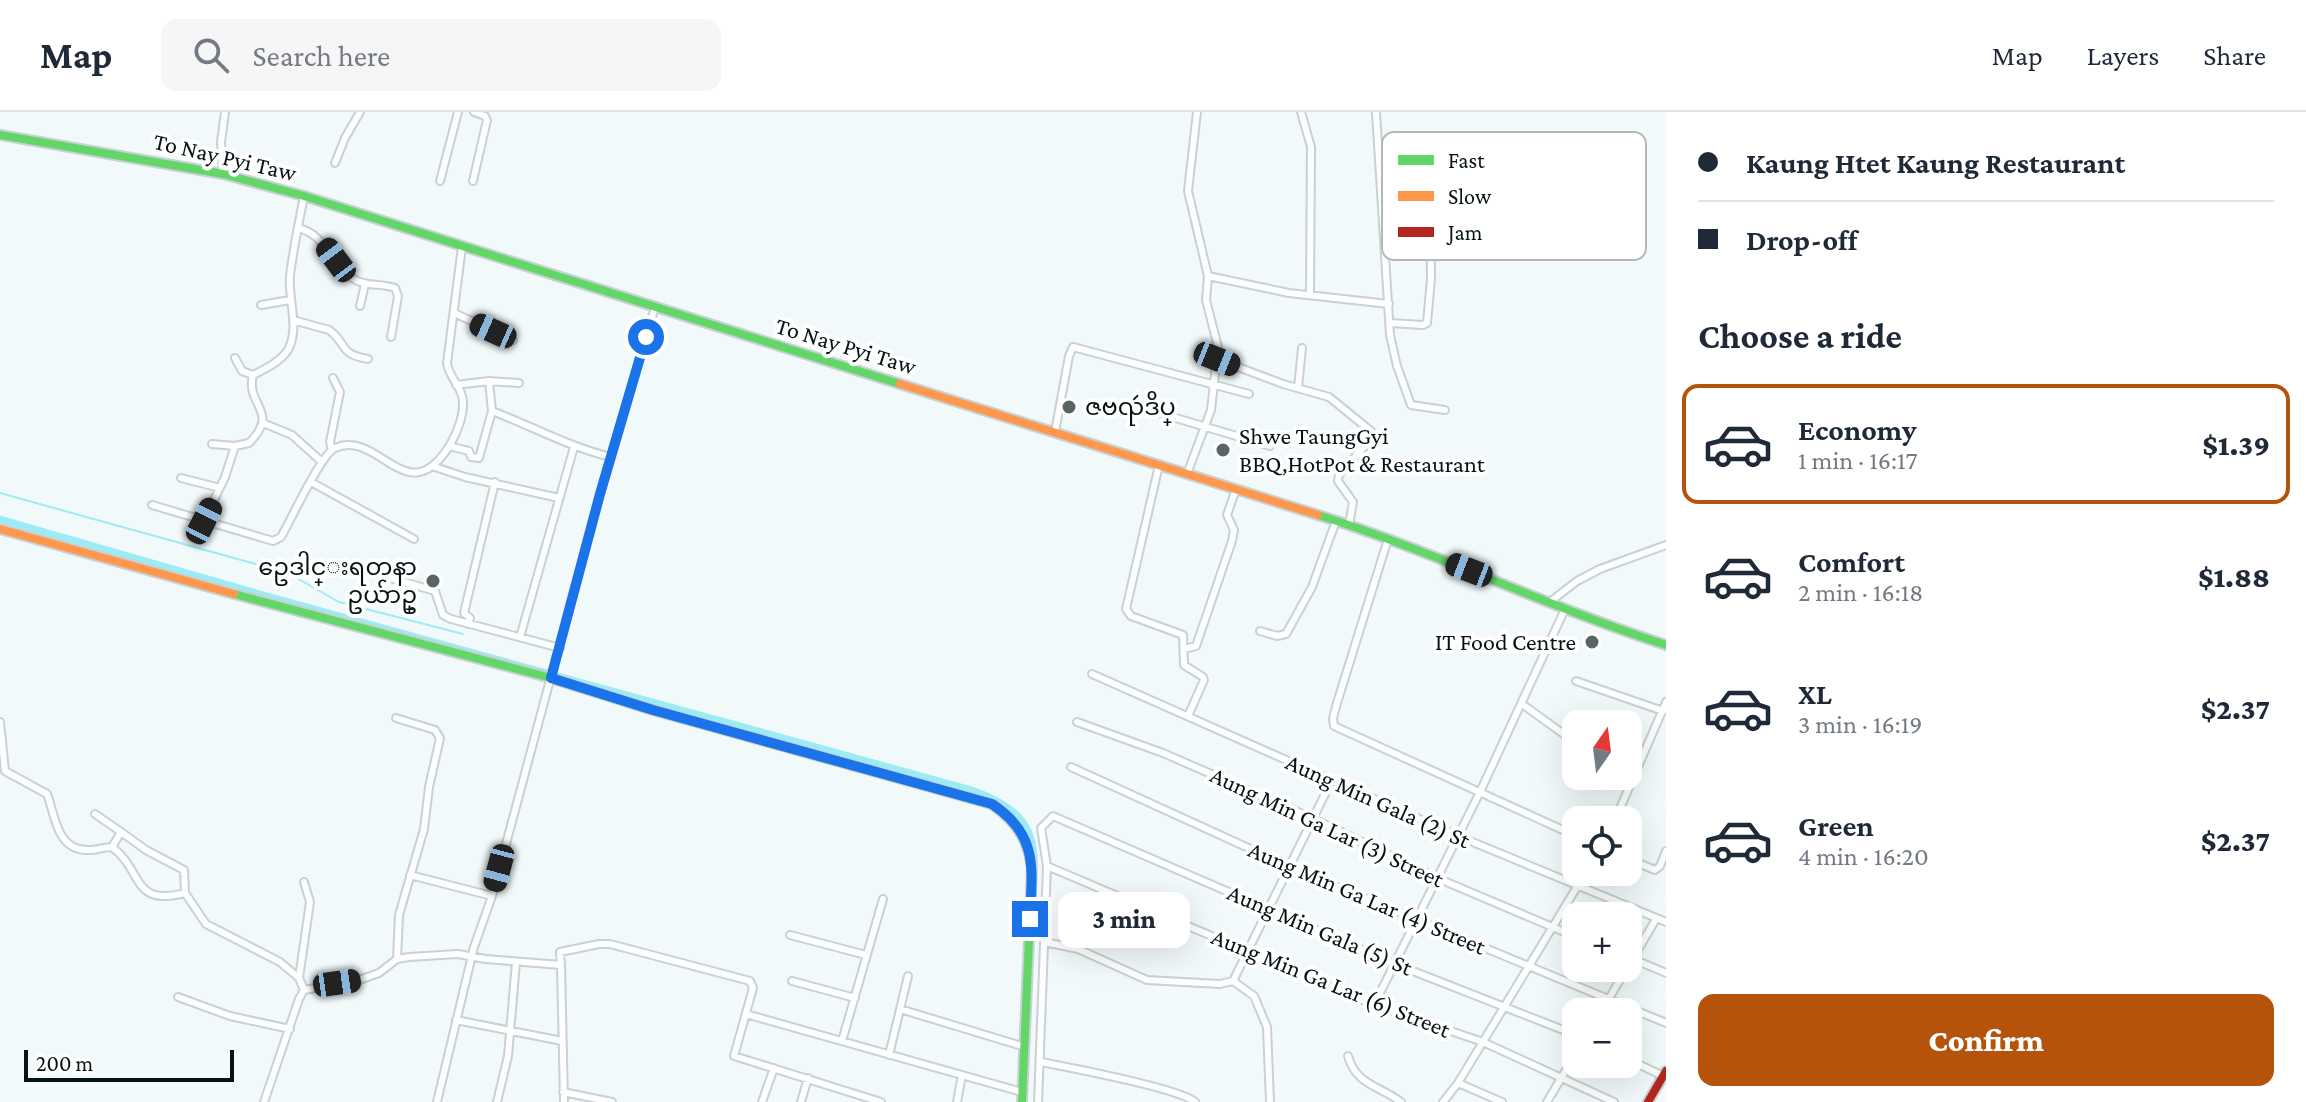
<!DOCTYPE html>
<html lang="en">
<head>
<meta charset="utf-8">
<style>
  :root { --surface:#fff; --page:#f6f6f7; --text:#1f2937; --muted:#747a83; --line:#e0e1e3; --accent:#b45309 }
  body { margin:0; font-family:"Crimson Pro","Noto Sans Myanmar",serif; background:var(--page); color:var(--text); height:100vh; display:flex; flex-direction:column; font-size:30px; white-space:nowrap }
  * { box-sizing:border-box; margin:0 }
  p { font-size:26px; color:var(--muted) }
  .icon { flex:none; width:44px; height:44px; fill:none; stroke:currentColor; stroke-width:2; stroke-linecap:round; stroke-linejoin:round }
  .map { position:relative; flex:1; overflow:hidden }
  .details { display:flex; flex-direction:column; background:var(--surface); width:640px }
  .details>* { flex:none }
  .guide { display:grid; align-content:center; height:176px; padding:0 32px; background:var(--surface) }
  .needle { width:52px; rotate:14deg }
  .buttons { position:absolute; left:1562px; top:598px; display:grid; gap:16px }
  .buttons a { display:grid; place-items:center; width:80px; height:80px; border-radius:16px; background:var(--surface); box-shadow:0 8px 32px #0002; font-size:40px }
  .scale { position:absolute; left:24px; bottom:20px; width:210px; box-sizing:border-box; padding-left:8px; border:4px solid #061315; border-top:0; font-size:22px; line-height:28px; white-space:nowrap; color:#061315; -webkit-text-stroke:6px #fff; paint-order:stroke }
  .end { position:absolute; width:36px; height:36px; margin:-18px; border:10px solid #1a73e8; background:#fff; box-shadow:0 0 0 4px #fff }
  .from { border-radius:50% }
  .bubble { position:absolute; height:56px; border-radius:16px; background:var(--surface); box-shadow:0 8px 32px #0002; font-size:26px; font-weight:800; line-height:56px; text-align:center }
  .car { position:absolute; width:24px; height:48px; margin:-24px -12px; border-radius:10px; box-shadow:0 0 6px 2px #0007; background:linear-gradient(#222 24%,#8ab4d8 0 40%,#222 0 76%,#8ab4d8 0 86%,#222 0) }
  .guide b { display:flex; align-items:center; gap:28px; height:76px; font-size:30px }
  .guide b+b { border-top:2px solid var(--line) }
  .guide i { width:20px; height:20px; background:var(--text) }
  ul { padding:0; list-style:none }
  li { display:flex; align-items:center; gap:24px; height:120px; margin:0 16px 12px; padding:0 16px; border:4px solid transparent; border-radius:16px }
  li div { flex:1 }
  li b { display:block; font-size:30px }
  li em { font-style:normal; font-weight:800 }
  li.active { border-color:var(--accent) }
  li>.icon { width:72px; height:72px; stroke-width:1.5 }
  h2 { padding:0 32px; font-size:36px; line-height:96px }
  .action { display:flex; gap:16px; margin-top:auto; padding:16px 32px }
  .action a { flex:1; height:92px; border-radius:16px; background:var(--accent); color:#fff; font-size:32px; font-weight:800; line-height:92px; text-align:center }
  header { display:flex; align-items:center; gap:48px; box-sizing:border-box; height:112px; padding:0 40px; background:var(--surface); border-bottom:2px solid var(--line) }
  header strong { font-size:38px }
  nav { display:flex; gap:44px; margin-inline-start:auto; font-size:28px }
  .search { width:560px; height:72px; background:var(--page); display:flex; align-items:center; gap:20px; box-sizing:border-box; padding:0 28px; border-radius:16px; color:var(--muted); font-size:30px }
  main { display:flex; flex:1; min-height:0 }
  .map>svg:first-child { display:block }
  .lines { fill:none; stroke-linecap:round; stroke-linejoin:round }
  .stream { stroke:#9cecf6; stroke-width:2 }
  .canal { stroke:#9cecf6; stroke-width:7 }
  .street-casing { stroke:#c8d1d3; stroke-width:10 }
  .fast-casing { stroke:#c8d1d3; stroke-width:12 }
  .slow-casing { stroke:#c8d1d3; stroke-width:12 }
  .jam-casing { stroke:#c8d1d3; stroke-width:12 }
  .street { stroke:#fdfefe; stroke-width:6 }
  .fast { stroke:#63d668; stroke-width:8 }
  .slow { stroke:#ff974d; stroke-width:8 }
  .jam { stroke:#b3261e; stroke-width:8 }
  .route { stroke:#1a73e8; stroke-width:10 }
  .poi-dot { fill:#596465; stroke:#fff; stroke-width:3 }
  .labels { text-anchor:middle; stroke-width:8; stroke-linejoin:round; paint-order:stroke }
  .street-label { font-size:24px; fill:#061315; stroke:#fff }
  .poi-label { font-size:24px; fill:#061315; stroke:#fff; text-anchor:start }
  .key { fill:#fff; stroke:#b4b8b9; stroke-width:2 }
  .key-label { font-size:22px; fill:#061315 }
</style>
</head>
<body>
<header>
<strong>Map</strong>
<div class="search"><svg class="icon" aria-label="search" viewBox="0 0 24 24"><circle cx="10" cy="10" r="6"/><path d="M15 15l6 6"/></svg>Search here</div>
<nav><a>Map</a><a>Layers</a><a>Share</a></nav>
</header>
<main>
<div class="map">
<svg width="1666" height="990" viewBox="0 0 1666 990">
  <rect width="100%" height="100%" fill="#f2f9fa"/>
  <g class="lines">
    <path class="stream" d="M0 381 288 461 339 490 463 522"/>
    <path class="canal" d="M0 407 260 482 972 678C1011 692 1036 710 1034 754"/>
    <defs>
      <path id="street" d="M1301 0 1311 35 1310 182
        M1376 0 1390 223 1397 254 1411 293 1445 298
        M335 51 345 26 360 0
        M223 62 221 30 225 0
        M440 69 458 0
        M473 69 487 8 485 4 474 0
        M298 116C326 122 330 152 352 166 365 175 381 171 395 176L398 184 391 225
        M1208 164 1289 181 1389 192
        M261 193 290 188
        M360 194 365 172
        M454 201 513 228
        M293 208 329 218C348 232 338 242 368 247
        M1390 211 1423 213 1427 211 1431 167 1430 66 1434 59 1456 58
        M235 246 242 259 253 263
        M1217 247 1283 272 1329 285 1371 319 1370 328 1339 363 1338 369 1353 390 1349 413
        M456 273 489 269 519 271
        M1298 276 1302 236
        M492 299C532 314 569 335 611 345
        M1159 301 1270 334
        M263 311 292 323 322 350
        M1055 320 1069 244 1073 235 1249 282
        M212 332 235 334
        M449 334 469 339 471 345 479 346 492 299 489 269
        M332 338 330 330 340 280 333 266
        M1159 353 1126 497 1131 504 1183 523 1184 553 1203 565 1204 568 1188 604
        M432 354 465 365 559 386
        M1187 362 1211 298 1218 235 1206 188 1208 164 1188 79 1197 0
        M181 366 220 376
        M311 370 414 427
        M152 393 273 429 281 425C291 408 321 342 335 336 379 316 408 404 451 331 458 319 466 298 462 284 459 272 449 265 447 251L462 135
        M204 409 225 365 235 334 249 331C281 299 245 294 253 263 265 257 280 250 288 238 300 216 288 188 290 164 293 137 299 111 304 84
        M1388 427 1337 591 1333 606 1334 614 1576 724
        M366 459 435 479 443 503 451 507 560 536
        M1550 490 1577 469 1600 457 1666 433
        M468 512 470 506 464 501 495 370
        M1260 519 1277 524 1286 522 1312 475 1336 409
        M520 525 574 335
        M1184 537 1196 534 1232 429 1234 418 1227 403 1236 377
        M1092 562 1458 724 1666 810
        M1576 569 1663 599
        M1522 592 1576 631
        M396 606 435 618 440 626 429 675 424 717 399 803 397 847
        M0 610 5 659 47 682C55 702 56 737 86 738 95 739 103 735 112 735 144 759 131 795 185 781L206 812 280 850 299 866 304 878
        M1077 610 1163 641 1312 706 1437 766 1576 825
        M1071 655 1290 755 1666 911
        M1622 664 1632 672
        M95 702 121 720 112 735
        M1615 708 1666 590
        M121 720 146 738 184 758 185 781
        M1628 747 1655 758 1660 754 1666 739
        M1047 754 1374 893 1483 930 1614 990
        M410 763 492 784
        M790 823 866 843
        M1045 830 1078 837 1147 868 1220 872 1233 869 1332 668
        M1628 845 1666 861
        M561 853 560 840 599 832H610L750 869 753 876 734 944 881 990
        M1628 855 1656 807
        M299 866 310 790 304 770
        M792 869 855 886
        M1233 869 1254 884 1267 915 1270 990
        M178 885 230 904 290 917
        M1374 893 1480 680 1565 497
        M900 897 1025 935
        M1601 900 1627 856
        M746 902 1022 980
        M456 908 562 929
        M842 929 883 787
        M889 943 908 864
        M1348 944C1356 973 1380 974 1401 990
        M1628 947 1663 964
        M1041 950C1067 955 1181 977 1195 990
        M1458 971 1502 990
        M563 980 612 990
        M264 990 299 887 304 878 359 868 379 861 397 847 409 845 458 842 486 847 561 853 564 990
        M437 990 474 835 492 784 600 382 655 195
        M497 990 508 944 516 850
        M762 990 774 956
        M801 990 808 966
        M957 990 962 963
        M1038 990 1047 754 1041 716 1053 704 1395 852 1576 923
        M1443 990 1458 971 1586 760
        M1547 990 1576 941"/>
      <path id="fast" d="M0 23 223 62 304 84 900 272
        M1318 403C1436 440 1548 495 1666 533
        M234 482 551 566 653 598 992 692C1016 709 1028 727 1032 756L1022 990"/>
      <path id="slow" d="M900 272 1318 403
        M0 417 234 482"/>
      <path id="jam" d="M1648 990 1666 959"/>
    </defs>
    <use href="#street" class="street-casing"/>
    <use href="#fast" class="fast-casing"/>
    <use href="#slow" class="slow-casing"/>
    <use href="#jam" class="jam-casing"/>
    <use href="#street" class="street"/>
    <use href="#fast" class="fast"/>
    <use href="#slow" class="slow"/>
    <use href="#jam" class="jam"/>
  </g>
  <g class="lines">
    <path class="route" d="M646 225 600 382 551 566 653 598 992 692C1039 723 1032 757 1030 807"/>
  </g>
  <g class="poi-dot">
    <circle cx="1069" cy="295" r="8"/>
    <circle cx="1223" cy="338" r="8"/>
    <circle cx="433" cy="469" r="8"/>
    <circle cx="1592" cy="530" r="8"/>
  </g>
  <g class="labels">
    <g class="street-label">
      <text transform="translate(225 45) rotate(13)" y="8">To Nay Pyi Taw</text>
      <text transform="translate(846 234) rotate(17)" y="8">To Nay Pyi Taw</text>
      <text transform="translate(1378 689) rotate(24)" y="8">Aung Min Gala (2) St</text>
      <text transform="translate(1327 715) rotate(25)" y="8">Aung Min Ga Lar (3) Street</text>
      <text transform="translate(1367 786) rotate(23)" y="8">Aung Min Ga Lar (4) Street</text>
      <text transform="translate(1320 818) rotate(23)" y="8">Aung Min Gala (5) St</text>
      <text transform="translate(1331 871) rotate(22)" y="8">Aung Min Ga Lar (6) Street</text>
    </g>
    <g class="poi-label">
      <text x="1085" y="303">ဇဗၺဴဒိပ္</text>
      <text x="1239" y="332">Shwe TaungGyi<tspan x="1239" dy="28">BBQ,HotPot &amp; Restaurant</tspan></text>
      <text x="417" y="463" text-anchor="end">ဥေဒါင္းရတနာ<tspan x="417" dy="28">ဥယ်ာဥ္</tspan></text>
      <text x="1576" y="538" text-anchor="end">IT Food Centre</text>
    </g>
  </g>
  <rect x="1382" y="20" width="264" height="128" rx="12" class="key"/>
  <rect x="1398" y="43" width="36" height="10" fill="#63d668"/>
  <rect x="1398" y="79" width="36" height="10" fill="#ff974d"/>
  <rect x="1398" y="115" width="36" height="10" fill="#b3261e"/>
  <g class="key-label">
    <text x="1448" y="56">Fast</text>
    <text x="1448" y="92">Slow</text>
    <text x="1448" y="128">Jam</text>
  </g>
</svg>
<div class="buttons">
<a><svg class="needle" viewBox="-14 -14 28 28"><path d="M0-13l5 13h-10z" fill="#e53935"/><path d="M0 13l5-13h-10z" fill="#747a83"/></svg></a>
<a><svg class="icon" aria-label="locate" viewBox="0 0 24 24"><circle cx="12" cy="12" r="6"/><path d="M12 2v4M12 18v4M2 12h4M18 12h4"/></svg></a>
<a>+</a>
<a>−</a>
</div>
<div class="scale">200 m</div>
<i class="end from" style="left:646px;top:225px"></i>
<i class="end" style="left:1030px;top:807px"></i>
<div class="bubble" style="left:1058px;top:780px;width:132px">3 min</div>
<i class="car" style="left:336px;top:148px;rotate:323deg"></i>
<i class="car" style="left:493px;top:219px;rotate:294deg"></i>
<i class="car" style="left:1217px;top:247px;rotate:112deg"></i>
<i class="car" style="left:204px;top:409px;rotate:27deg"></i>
<i class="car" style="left:1469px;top:458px;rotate:291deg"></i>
<i class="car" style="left:499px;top:756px;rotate:195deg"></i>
<i class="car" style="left:337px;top:871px;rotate:82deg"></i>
</div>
<section class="details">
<div class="guide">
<b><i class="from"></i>Kaung Htet Kaung Restaurant</b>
<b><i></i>Drop-off</b>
</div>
<h2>Choose a ride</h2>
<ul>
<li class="active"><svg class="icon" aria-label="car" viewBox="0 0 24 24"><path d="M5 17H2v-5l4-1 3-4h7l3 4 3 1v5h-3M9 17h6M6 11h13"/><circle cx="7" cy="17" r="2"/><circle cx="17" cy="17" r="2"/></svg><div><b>Economy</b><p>1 min · 16:17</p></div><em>$1.39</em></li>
<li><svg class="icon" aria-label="car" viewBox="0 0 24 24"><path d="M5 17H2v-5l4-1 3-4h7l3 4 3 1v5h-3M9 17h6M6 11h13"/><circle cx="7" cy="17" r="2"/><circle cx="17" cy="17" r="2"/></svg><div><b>Comfort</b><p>2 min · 16:18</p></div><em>$1.88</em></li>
<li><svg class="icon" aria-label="car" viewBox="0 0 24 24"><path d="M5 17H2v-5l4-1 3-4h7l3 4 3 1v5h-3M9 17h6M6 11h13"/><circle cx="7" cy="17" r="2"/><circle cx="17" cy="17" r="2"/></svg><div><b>XL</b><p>3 min · 16:19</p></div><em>$2.37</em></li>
<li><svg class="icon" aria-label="car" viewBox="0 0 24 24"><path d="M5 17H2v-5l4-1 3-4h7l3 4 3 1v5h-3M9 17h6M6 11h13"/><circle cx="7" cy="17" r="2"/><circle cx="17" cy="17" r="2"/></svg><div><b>Green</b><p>4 min · 16:20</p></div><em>$2.37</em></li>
</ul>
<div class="action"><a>Confirm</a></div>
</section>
</main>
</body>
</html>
